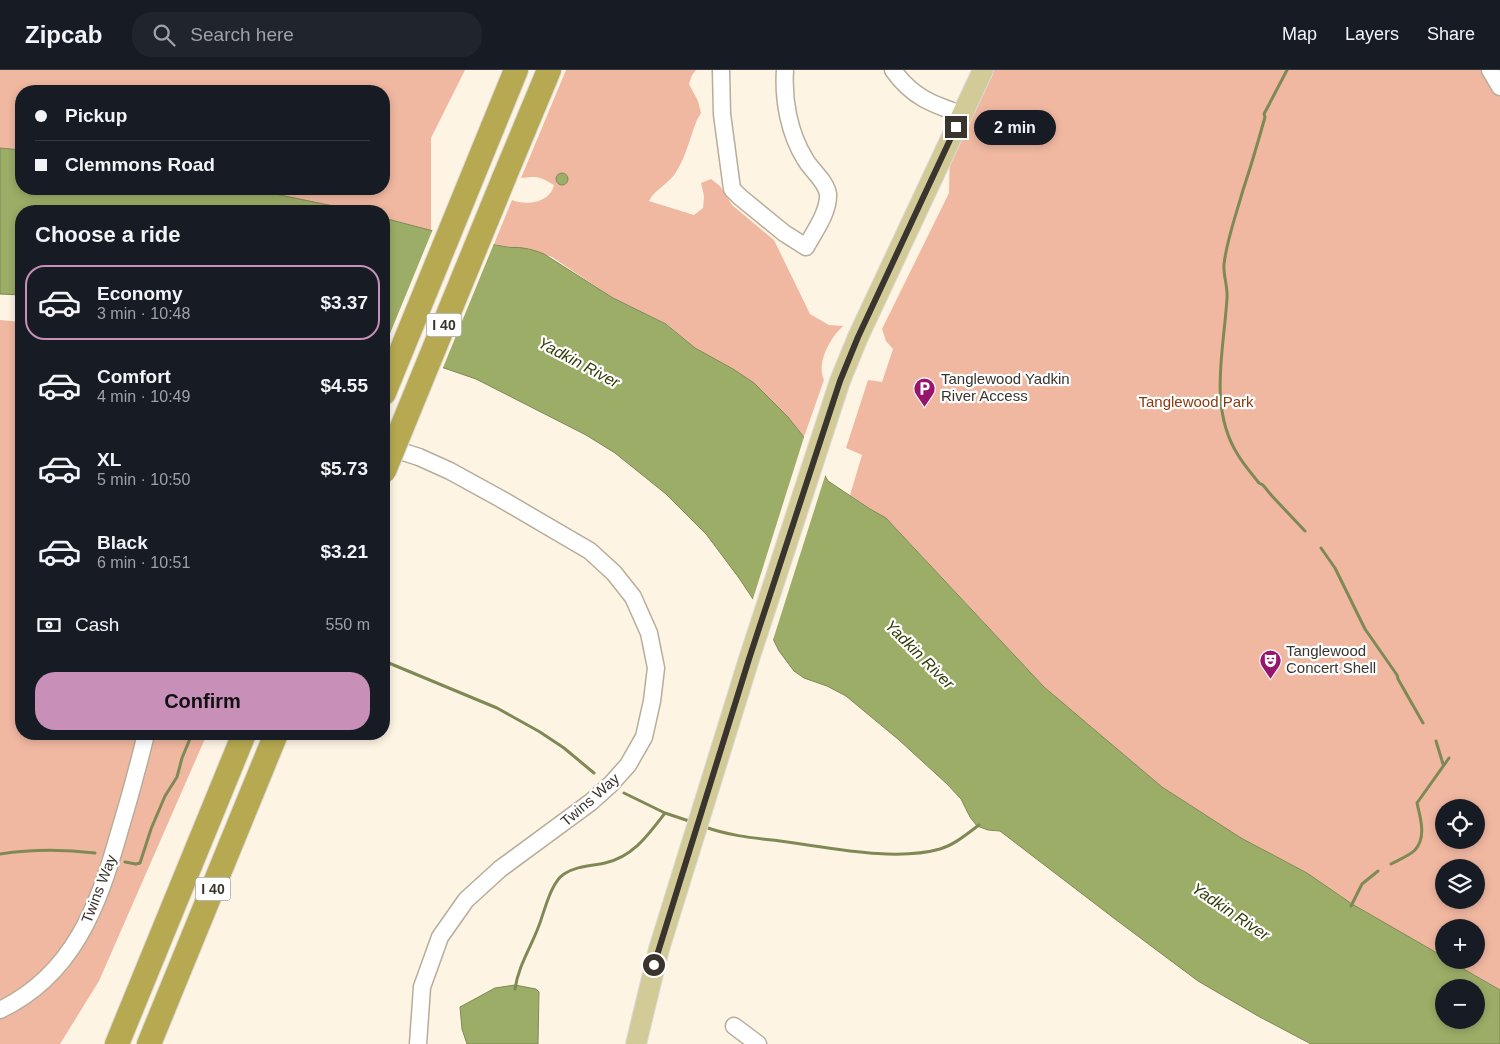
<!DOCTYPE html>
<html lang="en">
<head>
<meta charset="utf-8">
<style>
  :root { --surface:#171b24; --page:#20242c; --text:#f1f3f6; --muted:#9ea1a6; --line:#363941; --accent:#c88fb8 }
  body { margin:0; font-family:Helvetica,sans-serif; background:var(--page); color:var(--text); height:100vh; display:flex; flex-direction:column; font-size:19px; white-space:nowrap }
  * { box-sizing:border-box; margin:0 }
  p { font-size:16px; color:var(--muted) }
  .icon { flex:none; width:28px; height:28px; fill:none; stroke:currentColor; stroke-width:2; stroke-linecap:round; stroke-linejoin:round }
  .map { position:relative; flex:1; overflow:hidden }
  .side { position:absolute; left:15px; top:135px; width:375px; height:535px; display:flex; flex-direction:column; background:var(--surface); border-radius:20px; box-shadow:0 2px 8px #0003 }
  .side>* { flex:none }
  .hud { position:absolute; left:15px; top:15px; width:375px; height:110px; border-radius:20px; box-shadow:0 2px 8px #0003; display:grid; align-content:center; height:110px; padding:0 20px; background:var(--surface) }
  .buttons { position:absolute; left:1435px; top:729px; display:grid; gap:10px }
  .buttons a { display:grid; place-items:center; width:50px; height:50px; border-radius:50%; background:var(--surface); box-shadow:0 2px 8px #0003; font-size:25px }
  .end { position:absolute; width:22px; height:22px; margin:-11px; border:6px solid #39342d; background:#fff; box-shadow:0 0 0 2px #fff }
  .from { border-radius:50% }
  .bubble { position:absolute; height:35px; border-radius:18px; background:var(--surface); box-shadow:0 2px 8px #0003; font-size:16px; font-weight:700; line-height:35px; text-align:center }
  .hud b { display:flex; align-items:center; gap:18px; height:48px; font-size:19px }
  .hud b+b { border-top:1px solid var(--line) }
  .hud i { width:12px; height:12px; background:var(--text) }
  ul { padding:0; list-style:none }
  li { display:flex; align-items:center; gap:15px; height:75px; margin:0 10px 8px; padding:0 10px; border:2px solid transparent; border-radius:20px }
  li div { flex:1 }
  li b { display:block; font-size:19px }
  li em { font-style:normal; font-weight:700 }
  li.current { border-color:var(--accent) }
  li>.icon { width:45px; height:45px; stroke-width:1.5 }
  h2 { padding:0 20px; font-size:22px; line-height:60px }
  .pay { display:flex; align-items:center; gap:12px; height:55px; padding:0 20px; font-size:19px }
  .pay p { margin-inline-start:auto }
  .button { display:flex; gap:10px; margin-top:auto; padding:10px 20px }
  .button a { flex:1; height:58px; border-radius:20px; background:var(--accent); color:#111; font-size:20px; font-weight:700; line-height:58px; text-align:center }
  header { display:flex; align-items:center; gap:30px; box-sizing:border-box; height:70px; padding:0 25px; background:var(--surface); border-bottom:1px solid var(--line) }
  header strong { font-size:24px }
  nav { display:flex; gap:28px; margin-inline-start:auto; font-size:18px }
  .search { width:350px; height:45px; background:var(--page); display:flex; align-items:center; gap:12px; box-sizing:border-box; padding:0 18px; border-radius:20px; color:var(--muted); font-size:19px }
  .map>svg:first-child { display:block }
  .green { fill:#f1b8a1; fill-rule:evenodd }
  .water { fill:#9cad67; stroke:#7e8956; fill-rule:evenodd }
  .pier { fill:#fef4e4 }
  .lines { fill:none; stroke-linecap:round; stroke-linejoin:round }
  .stream { stroke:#7e8956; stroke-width:3 }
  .minor-casing { stroke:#b7ad9a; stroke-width:19 }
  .major-casing { stroke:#dbdad9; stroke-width:22 }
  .highway-casing { stroke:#dbdad9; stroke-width:26 }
  .minor { stroke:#fff; stroke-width:16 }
  .major { stroke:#d3cb97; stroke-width:20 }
  .highway { stroke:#b6a952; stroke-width:24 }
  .highway-bridge-casing { stroke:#dbdad9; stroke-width:26; stroke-linecap:butt }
  .highway-bridge { stroke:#b6a952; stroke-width:24 }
  .route { stroke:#39342d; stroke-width:6 }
  .labels { text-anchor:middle; stroke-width:4.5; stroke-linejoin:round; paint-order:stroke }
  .shield { fill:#fff; stroke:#74716c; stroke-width:1 }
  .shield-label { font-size:14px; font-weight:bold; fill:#39342d }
  .poi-label { font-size:15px; fill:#39342d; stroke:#fff; text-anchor:start }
  .park-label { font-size:15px; fill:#8d380e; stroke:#fff }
  .street-label { font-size:15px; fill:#39342d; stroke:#fff }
  .water-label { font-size:16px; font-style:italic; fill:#333d07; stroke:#fff }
</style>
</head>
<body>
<header>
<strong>Zipcab</strong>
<div class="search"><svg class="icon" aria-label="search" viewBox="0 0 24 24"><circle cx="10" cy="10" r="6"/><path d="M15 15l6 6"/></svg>Search here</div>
<nav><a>Map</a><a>Layers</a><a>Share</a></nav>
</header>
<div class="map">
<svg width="1500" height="974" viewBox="0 0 1500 974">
  <rect width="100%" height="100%" fill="#fef4e4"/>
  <path class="green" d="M0 0H465L431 68V161L384 148V141H358L275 124 228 119H384V21H21V80L0 78Z
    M566 0H696L692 5 689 14 698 31 701 43 697 50C690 67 686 87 676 102 670 113 653 121 649 131L694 145 703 138 704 126 701 113 711 109 720 116 732 135 774 170 810 244 829 255 843 256C830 268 816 293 824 310L804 367 788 347 754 313 733 299 695 278 667 254 613 228 552 187 524 178 509 177 494 174 512 130C526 136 550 133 554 115 538 106 539 106 521 108Z
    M988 0H1500V920L1448 890H1476V858H1444V887L1352 834 1307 803 1241 768 1162 717 1044 617 894 456 886 448 870 439 850 425 862 385 846 378 868 310 882 312 893 279 886 271 882 259 949 123 950 70ZM1444 738H1476V770H1444ZM1444 798H1476V830H1444Z
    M0 250 21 252V664H207L99 911 60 974H0Z"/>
  <path class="water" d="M0 78 21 80V119H228L275 124 358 141H21V225L0 224Z
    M556 109a6 6 0 1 1 12 0a6 6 0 1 1-12 0Z
    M384 148C425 159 466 170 507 177 512 178 518 177 523 178 530 179 537 181 544 184L613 228 666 254 695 278 733 299 754 313 788 347 803 366 828 411 870 439 886 448 1044 617 1162 717 1241 768 1307 803 1352 834 1444 887V890H1448L1500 920V974H1311L1258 946 1198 911 1115 849 1000 761 988 760 977 756 970 747 961 729 947 714 899 670 846 626 827 616 804 608 794 601 779 581 755 532 739 508 706 464 666 424 615 383 586 365 476 309 412 287 384 283ZM1444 918H1476V950H1444Z
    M515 915 536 919 539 922 538 974H467L462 959 460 937 495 918Z"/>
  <path class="pier" d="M433 159 495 171 442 300 411 289 384 285V278Z
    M805 364 826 403 772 573 752 532Z"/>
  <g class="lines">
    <path class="stream" d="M1287 0 1264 44 1265 47C1258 72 1251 96 1243 120 1236 145 1227 169 1224 194 1223 205 1228 217 1227 228 1224 280 1208 338 1238 385 1244 395 1252 404 1259 413L1263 415 1272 426 1305 461
      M1321 478 1335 498 1365 559 1397 605 1398 609 1423 653
      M384 591 497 638 540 662 564 678 594 703
      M1436 671 1443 694
      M624 723 665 743 692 752
      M705 757C730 766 754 768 780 771 828 777 894 792 940 779 954 775 967 764 979 755
      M0 784C33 779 61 779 95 783
      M125 792 136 794 140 793 151 759 165 726 177 707 182 688 192 664
      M1391 794C1398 790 1409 786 1415 780 1427 767 1420 747 1417 733L1449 688
      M1351 836 1362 814 1378 801
      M515 919C518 897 530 879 538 858 544 844 550 813 564 804 576 796 591 796 605 793 633 787 648 765 665 743"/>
    <defs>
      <path id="minor" d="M721 0 722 44 732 119 740 127 784 163 806 177C814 162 829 142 828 124 826 111 811 100 805 89 789 63 783 30 785 0
        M893 0C912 27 932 34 961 44
        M1490 0 1500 17
        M384 376 419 387 450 401 501 429 590 481 614 503 633 527 649 563 656 598 652 631 644 667 628 695 611 714 591 732 500 799 466 830 440 867 422 917 418 974
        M0 940C73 905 98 837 119 763 129 730 138 697 146 664
        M734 956 758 974"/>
      <path id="major" d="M636 974 659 879 749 589 840 311 858 267 983 0"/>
      <path id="highway" d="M504 108 549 0
        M384 323 516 0
        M117 974 244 664
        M149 974 276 664"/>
    </defs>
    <use href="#minor" class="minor-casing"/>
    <use href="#major" class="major-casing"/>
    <use href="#highway" class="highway-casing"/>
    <use href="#minor" class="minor"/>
    <use href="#major" class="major"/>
    <use href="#highway" class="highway"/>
    <defs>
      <path id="highway-bridge" d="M384 401 504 108"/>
    </defs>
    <use href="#highway-bridge" class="highway-bridge-casing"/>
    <use href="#highway-bridge" class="highway-bridge"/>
  </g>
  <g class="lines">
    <path class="route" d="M654 895 749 589 840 311 858 267 956 57"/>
  </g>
  <defs>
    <symbol id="parking-pin" viewBox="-11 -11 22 30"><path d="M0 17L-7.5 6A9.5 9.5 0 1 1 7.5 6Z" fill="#96156d" stroke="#fff"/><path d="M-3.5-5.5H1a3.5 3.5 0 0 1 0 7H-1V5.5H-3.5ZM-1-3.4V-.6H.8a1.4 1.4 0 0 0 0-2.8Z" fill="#fff"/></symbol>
    <symbol id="theatre-pin" viewBox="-11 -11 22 30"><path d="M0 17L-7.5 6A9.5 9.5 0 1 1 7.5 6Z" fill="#96156d" stroke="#fff"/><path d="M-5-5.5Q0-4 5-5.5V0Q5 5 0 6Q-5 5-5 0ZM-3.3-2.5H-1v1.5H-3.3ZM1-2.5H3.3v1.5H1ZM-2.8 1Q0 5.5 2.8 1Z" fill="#fff"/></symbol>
  </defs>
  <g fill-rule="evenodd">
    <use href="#parking-pin" x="912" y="306" width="25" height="34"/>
    <use href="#theatre-pin" x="1258" y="578" width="25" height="34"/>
  </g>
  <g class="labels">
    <g class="shield">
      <rect x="426.5" y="243.5" width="35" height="23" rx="4"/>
      <rect x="195.5" y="807.5" width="35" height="23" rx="4"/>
    </g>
    <g class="shield-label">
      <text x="444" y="260">I 40</text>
      <text x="213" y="824">I 40</text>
    </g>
    <g class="poi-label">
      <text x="941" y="314">Tanglewood Yadkin<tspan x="941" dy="17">River Access</tspan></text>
      <text x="1286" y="586">Tanglewood<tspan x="1286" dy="17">Concert Shell</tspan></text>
    </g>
    <g class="park-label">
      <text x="1196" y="337">Tanglewood Park</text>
    </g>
    <g class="street-label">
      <text transform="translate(590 730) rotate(-41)" y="5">Twins Way</text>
      <text transform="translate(99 819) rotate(-69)" y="5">Twins Way</text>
    </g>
    <g class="water-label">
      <text transform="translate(579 292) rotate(28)" y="6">Yadkin River</text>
      <text transform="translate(920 584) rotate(45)" y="6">Yadkin River</text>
      <text transform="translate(1231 841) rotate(34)" y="6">Yadkin River</text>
    </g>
  </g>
</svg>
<div class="buttons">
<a><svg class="icon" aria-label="locate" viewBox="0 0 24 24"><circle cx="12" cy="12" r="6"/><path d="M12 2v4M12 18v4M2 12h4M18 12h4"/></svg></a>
<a><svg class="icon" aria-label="layers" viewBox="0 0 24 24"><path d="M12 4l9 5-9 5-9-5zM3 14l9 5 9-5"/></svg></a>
<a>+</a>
<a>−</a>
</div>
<i class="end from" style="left:654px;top:895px"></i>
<i class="end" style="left:956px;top:57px"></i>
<div class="bubble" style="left:974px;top:40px;width:82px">2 min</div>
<div class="hud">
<b><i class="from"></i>Pickup</b>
<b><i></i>Clemmons Road</b>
</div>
<section class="side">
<h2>Choose a ride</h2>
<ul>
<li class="current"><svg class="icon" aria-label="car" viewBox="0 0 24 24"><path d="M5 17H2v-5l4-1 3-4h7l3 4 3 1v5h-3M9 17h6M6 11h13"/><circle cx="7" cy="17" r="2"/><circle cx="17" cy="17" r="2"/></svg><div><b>Economy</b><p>3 min · 10:48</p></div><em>$3.37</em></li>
<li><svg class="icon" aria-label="car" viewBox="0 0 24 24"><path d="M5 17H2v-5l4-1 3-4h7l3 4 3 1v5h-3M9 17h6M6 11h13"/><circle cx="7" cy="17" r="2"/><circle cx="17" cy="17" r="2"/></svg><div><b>Comfort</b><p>4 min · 10:49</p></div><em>$4.55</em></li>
<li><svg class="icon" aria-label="car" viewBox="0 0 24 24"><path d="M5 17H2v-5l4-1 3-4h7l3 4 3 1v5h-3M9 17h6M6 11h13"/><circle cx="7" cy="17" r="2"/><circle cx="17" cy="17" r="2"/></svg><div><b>XL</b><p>5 min · 10:50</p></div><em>$5.73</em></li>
<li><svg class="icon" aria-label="car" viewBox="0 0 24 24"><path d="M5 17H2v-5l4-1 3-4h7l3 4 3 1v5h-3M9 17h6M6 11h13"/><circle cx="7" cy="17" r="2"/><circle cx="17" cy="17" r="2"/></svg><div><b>Black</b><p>6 min · 10:51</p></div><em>$3.21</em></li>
</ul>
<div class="pay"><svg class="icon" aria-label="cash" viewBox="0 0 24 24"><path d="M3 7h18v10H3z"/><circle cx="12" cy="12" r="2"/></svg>Cash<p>550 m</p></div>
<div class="button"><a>Confirm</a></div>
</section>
</div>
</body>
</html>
